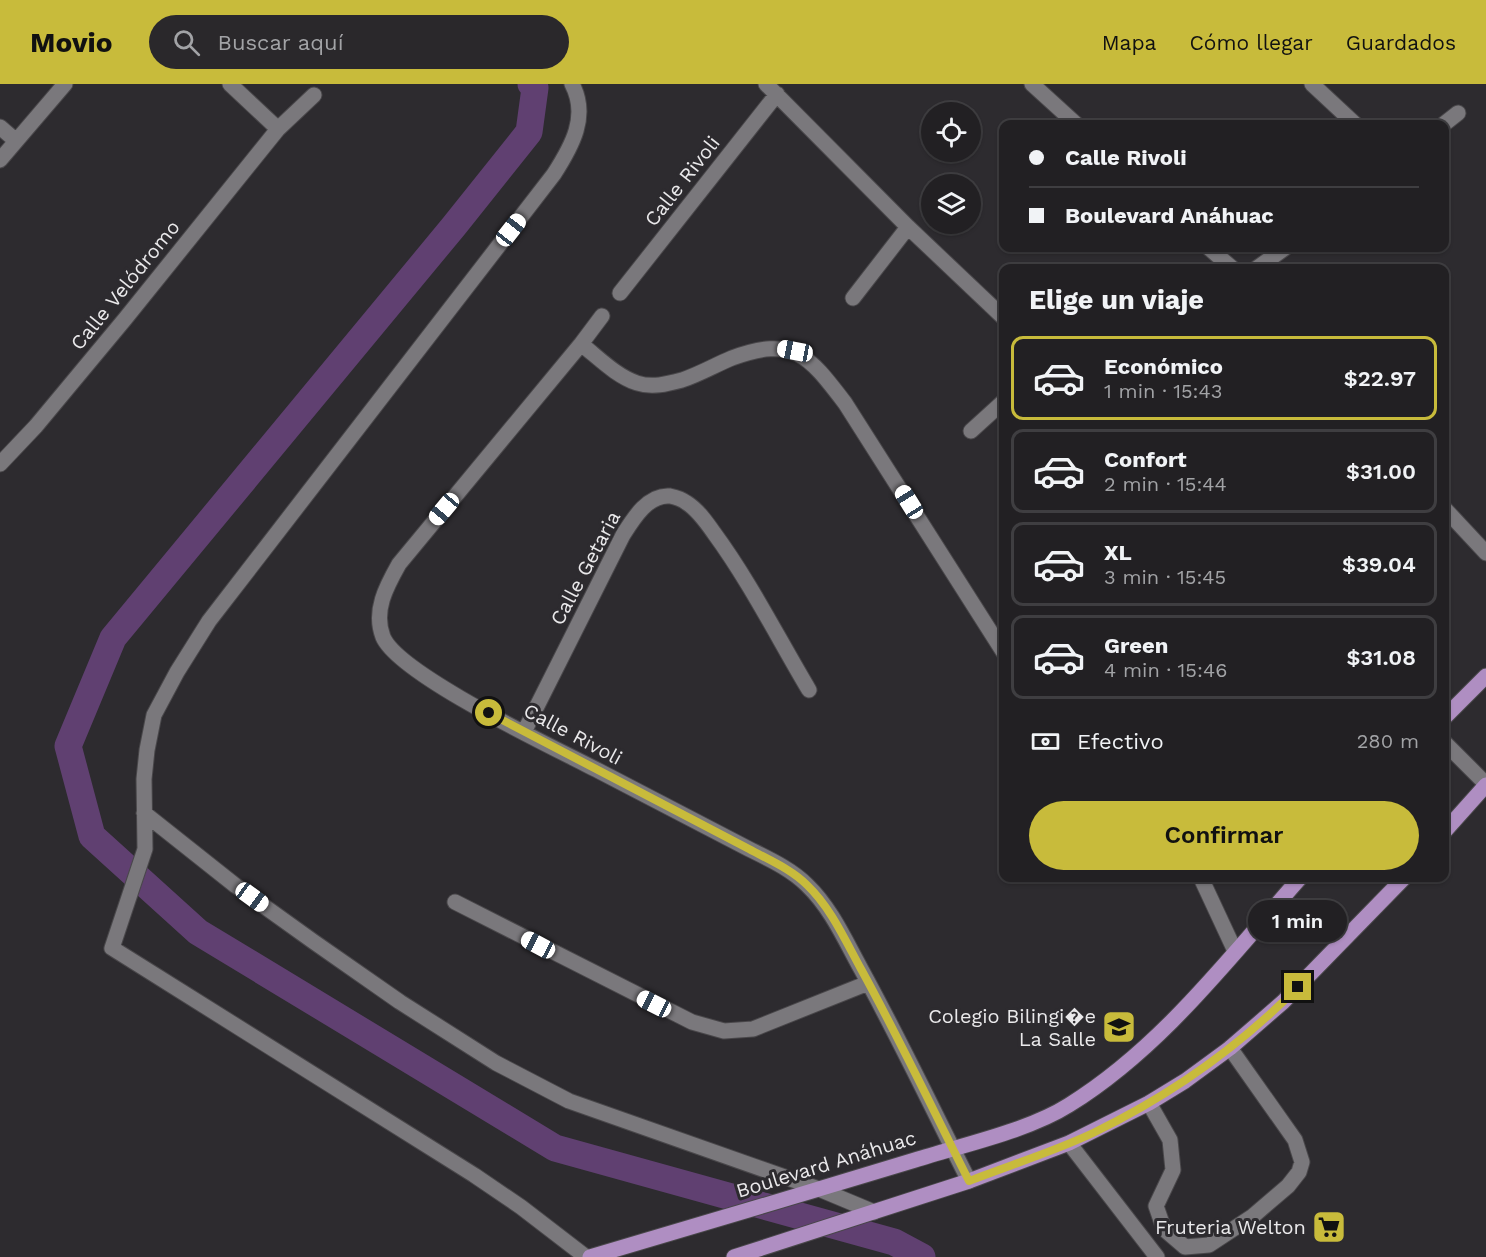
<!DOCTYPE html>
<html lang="es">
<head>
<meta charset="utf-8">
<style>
  :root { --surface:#222023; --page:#2a282b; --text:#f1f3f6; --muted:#a2a3a6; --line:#3f3e41; --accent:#c8bb3b }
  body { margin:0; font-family:"Work Sans",sans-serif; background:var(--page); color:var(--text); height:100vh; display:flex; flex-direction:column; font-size:22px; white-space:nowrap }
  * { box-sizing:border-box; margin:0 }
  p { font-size:20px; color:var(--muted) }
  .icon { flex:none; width:33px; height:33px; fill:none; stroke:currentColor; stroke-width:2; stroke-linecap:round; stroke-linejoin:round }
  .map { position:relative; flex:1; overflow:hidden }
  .drawer { position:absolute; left:999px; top:180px; width:450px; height:618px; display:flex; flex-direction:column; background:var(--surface); border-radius:12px; box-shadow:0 2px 4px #0004,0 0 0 2px var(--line) }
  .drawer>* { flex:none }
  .guide { position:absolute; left:999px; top:36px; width:450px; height:132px; border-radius:12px; box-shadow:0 2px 4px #0004,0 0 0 2px var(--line); display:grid; align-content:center; height:132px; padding:0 30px; background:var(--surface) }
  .controls { position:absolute; left:921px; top:18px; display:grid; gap:12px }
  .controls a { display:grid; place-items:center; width:60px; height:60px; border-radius:50%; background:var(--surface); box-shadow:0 2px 4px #0004,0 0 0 2px var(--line); font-size:30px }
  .end { position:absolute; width:27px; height:27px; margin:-14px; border:8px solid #c8bb3b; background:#111; box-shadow:0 0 0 3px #111 }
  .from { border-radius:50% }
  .bubble { position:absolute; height:42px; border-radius:21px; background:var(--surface); box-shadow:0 2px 4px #0004,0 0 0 2px var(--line); font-size:20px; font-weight:600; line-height:42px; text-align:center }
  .car { position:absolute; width:18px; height:36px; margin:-18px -9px; border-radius:8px; box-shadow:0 0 4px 2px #0007; background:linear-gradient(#fff 24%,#345 0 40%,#fff 0 76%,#345 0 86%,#fff 0) }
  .guide b { display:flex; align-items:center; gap:21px; height:57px; font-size:22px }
  .guide b+b { border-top:2px solid var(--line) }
  .guide i { width:15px; height:15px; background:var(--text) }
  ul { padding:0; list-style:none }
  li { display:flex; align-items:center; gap:18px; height:84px; margin:0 12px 9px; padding:0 18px; border:3px solid var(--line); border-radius:12px }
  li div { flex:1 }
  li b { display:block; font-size:22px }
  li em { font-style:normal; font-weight:600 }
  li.active { border-color:var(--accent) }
  li>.icon { width:54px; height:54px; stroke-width:1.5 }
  h2 { padding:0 30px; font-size:27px; line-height:72px }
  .pay { display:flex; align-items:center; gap:15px; height:66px; padding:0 30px; font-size:22px }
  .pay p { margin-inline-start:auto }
  .button { display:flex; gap:12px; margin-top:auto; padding:12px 30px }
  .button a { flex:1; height:69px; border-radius:36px; background:var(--accent); color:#111; font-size:24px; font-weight:600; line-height:69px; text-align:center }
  header { display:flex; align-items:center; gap:36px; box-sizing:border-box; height:84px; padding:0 30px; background:var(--accent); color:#111 }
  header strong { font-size:28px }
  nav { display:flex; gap:33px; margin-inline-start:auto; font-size:21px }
  .search { width:420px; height:54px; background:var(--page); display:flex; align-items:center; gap:15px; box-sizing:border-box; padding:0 21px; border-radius:33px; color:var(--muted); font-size:22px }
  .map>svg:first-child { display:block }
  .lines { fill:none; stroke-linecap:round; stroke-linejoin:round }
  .canal { stroke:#604071; stroke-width:27 }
  .minor-casing { stroke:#49474a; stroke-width:17 }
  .major-casing { stroke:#49474a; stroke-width:17 }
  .minor { stroke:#7a787c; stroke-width:15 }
  .major { stroke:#af8ec2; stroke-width:15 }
  .route { stroke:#c8bb3b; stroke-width:8 }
  .labels { text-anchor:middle; stroke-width:6; stroke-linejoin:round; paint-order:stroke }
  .street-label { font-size:20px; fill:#eae9eb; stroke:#2d2b2f }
  .poi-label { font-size:20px; fill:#eae9eb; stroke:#2d2b2f; text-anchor:end }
</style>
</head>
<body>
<header>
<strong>Movio</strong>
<div class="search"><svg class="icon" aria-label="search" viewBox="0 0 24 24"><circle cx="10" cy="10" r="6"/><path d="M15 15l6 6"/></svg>Buscar aquí</div>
<nav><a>Mapa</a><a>Cómo llegar</a><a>Guardados</a></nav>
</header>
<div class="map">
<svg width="1486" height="1173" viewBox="0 0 1486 1173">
  <rect width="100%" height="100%" fill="#2d2b2f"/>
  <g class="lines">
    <path class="canal" d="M531 0 535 4 529 48 454 142 113 554 68 662 92 752 198 848 555 1064 894 1158 922 1173"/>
    <defs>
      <path id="minor" d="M230 0 278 45
        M572 0C589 32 572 62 554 90L209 537 177 588 154 631 147 666 144 695 145 765 112 864 474 1091 521 1123 586 1173
        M766 0 908 143 1004 234
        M1032 0 1076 40
        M1312 0 1355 40
        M1444 40 1458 29
        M0 43 15 56
        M0 76 65 0
        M1209 164 1232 184
        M1257 184 1285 164
        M620 209 777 10
        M853 214 908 143
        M602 232 581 260 399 480C386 503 373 527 383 553 399 591 557 665 599 687 649 713 699 739 749 765 769 775 791 785 807 801 831 824 845 856 861 885 899 954 933 1026 969 1097
        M581 260C599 274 616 292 637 299 652 304 667 300 682 296 700 290 715 281 732 274 794 251 809 272 845 319L1004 569
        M971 347 1004 317
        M0 380 36 342 125 235 278 45 314 11
        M1444 424 1486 469
        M524 648 623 451C633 435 648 410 670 412 675 413 683 416 687 419 698 426 707 439 714 449 750 498 778 554 809 606
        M1444 658 1486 700
        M144 729 236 802 314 858 400 918 496 979 569 1017 819 1105 874 1128
        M1201 794 1235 867
        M455 818 692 938 724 947 753 945 868 899
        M1149 1019 1170 1056 1173 1086 1156 1122 1164 1145 1185 1163 1209 1161 1253 1132 1288 1102 1299 1088 1302 1078 1295 1056 1230 964
        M1069 1059 1157 1173"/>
      <path id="major" d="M1444 634 1486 592
        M1444 748 1486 701
        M590 1173C698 1141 807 1109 915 1076 962 1061 1028 1047 1069 1021 1161 964 1229 874 1300 794
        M734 1173 969 1097 1069 1059 1149 1019 1185 997 1230 964 1283 918 1404 794"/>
    </defs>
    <use href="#minor" class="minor-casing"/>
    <use href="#major" class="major-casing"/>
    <use href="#minor" class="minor"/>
    <use href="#major" class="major"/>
  </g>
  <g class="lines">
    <path class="route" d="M489 629 749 765C769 776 791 785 807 801 831 824 845 856 861 885 899 954 933 1026 969 1097 1010 1081 1053 1068 1093 1049 1169 1012 1239 963 1298 903"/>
  </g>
  <defs>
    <symbol id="school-square" viewBox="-11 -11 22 22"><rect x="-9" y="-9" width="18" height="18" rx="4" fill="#c8bb3b" stroke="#2d2b2f"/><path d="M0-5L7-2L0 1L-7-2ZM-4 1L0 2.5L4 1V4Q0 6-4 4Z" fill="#111"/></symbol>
    <symbol id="supermarket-square" viewBox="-11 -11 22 22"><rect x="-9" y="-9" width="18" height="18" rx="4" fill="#c8bb3b" stroke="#2d2b2f"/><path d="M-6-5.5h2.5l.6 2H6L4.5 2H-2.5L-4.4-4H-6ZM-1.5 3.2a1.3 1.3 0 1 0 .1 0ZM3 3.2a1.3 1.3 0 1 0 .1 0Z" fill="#111"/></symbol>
  </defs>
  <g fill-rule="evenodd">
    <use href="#school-square" x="1100" y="924" width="38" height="38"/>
    <use href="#supermarket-square" x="1310" y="1124" width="38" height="38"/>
  </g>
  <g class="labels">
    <g class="street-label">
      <text transform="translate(682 97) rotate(-52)" y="7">Calle Rivoli</text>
      <text transform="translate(125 201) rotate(-51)" y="7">Calle Velódromo</text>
      <text transform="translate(585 484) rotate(-62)" y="7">Calle Getaria</text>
      <text transform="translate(573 650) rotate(28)" y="7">Calle Rivoli</text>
      <text transform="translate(826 1080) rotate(-17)" y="7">Boulevard Anáhuac</text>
    </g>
    <g class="poi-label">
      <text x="1096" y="939">Colegio Bilingi�e<tspan x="1096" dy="23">La Salle</tspan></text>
      <text x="1306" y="1150">Fruteria Welton</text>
    </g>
  </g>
</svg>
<div class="controls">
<a><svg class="icon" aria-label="locate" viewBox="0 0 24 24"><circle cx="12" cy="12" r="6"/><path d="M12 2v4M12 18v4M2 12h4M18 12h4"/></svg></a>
<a><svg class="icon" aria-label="layers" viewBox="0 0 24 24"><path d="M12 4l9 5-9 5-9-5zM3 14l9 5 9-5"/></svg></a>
</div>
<i class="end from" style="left:489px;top:629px"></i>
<i class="end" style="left:1298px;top:903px"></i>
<div class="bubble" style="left:1248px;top:816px;width:99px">1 min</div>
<i class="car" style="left:511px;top:146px;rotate:38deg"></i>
<i class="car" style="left:795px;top:267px;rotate:281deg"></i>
<i class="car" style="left:909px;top:418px;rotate:328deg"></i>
<i class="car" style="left:444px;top:425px;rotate:220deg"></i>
<i class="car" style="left:252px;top:813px;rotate:126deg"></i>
<i class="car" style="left:538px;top:861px;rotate:298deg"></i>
<i class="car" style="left:654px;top:920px;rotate:297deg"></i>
<div class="guide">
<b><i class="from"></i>Calle Rivoli</b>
<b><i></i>Boulevard Anáhuac</b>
</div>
<section class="drawer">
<h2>Elige un viaje</h2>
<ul>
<li class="active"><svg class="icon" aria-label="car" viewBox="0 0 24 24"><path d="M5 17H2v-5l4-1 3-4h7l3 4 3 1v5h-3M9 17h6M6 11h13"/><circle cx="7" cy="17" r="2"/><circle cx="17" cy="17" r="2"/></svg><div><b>Económico</b><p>1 min · 15:43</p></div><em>$22.97</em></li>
<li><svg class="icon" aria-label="car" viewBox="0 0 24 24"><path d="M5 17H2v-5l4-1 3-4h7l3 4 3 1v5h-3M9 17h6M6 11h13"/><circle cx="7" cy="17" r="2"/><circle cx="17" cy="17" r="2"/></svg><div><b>Confort</b><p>2 min · 15:44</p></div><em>$31.00</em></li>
<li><svg class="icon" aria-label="car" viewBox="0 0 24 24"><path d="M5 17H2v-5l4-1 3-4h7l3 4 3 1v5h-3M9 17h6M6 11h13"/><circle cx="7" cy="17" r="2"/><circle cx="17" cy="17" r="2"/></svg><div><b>XL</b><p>3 min · 15:45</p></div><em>$39.04</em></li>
<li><svg class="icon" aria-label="car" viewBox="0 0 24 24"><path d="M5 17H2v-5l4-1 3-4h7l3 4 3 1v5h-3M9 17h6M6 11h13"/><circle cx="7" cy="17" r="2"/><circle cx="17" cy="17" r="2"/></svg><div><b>Green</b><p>4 min · 15:46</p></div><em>$31.08</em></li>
</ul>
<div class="pay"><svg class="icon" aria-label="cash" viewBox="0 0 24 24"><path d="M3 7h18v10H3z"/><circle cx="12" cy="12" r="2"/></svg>Efectivo<p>280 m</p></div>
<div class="button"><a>Confirmar</a></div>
</section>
</div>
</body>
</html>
